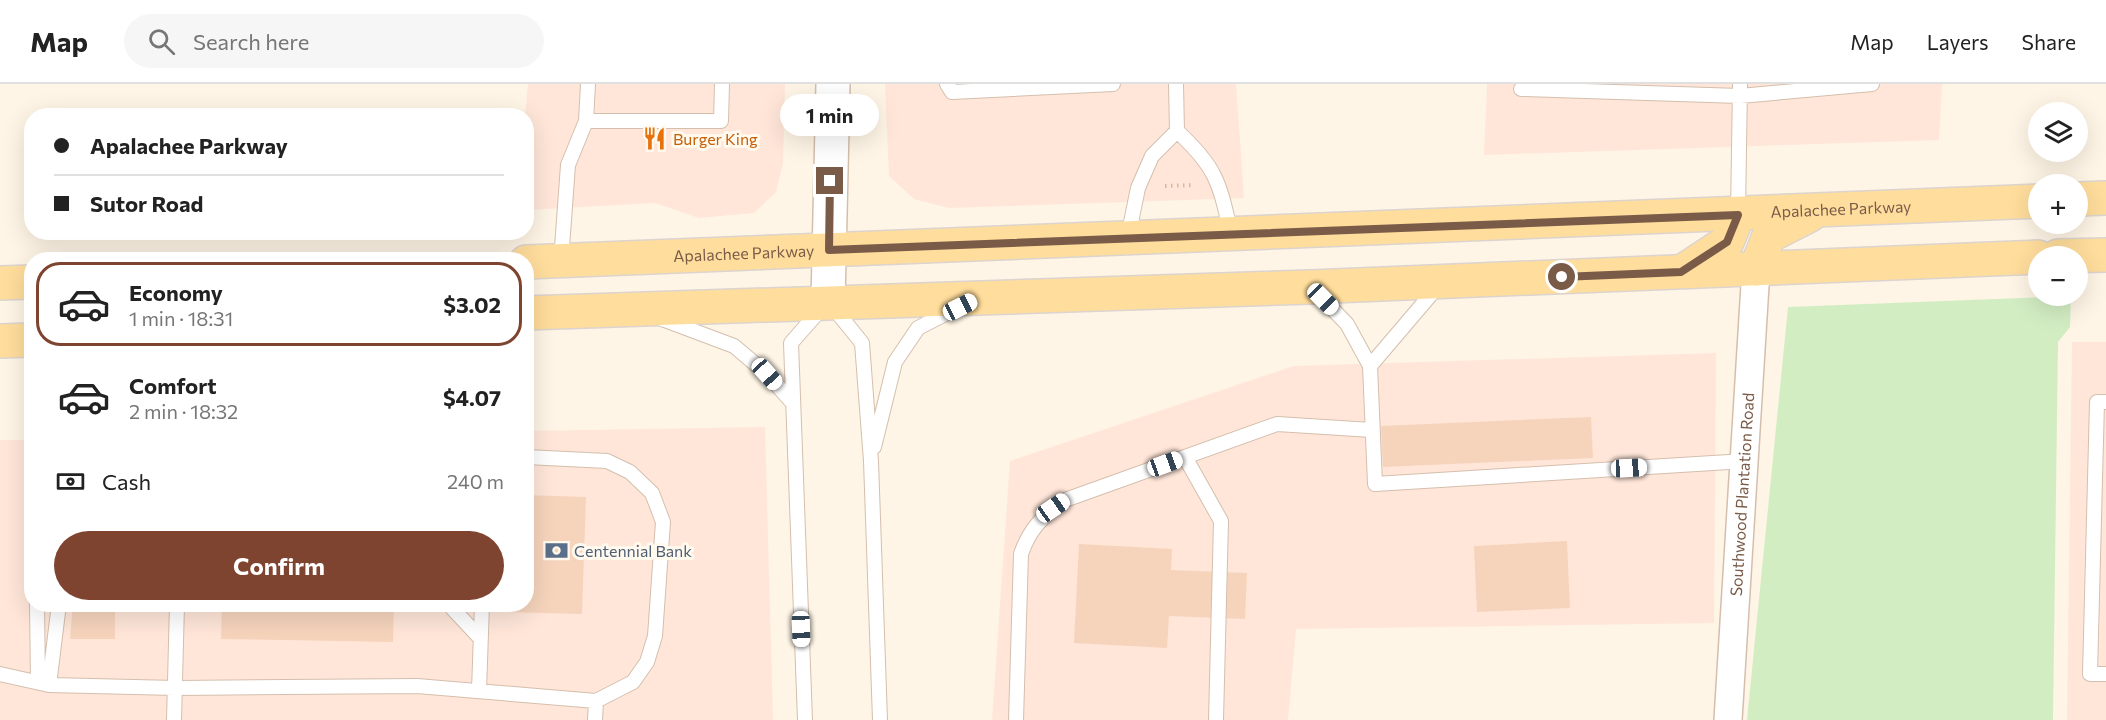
<!DOCTYPE html>
<html lang="en">
<head>
<meta charset="utf-8">
<style>
  :root { --surface:#fff; --page:#f6f6f6; --text:#222; --muted:#767676; --line:#e0e0e0; --accent:#7f4430 }
  body { margin:0; font-family:Commissioner,sans-serif; background:var(--page); color:var(--text); height:100vh; display:flex; flex-direction:column; font-size:22px; white-space:nowrap }
  * { box-sizing:border-box; margin:0 }
  p { font-size:20px; color:var(--muted) }
  .icon { flex:none; width:33px; height:33px; fill:none; stroke:currentColor; stroke-width:2; stroke-linecap:round; stroke-linejoin:round }
  .map { position:relative; flex:1; overflow:hidden }
  .panel { position:absolute; left:24px; top:168px; width:510px; height:360px; display:flex; flex-direction:column; background:var(--surface); border-radius:24px; box-shadow:0 6px 24px #0002 }
  .panel>* { flex:none }
  .hud { position:absolute; left:24px; top:24px; width:510px; height:132px; border-radius:24px; box-shadow:0 6px 24px #0002; display:grid; align-content:center; height:132px; padding:0 30px; background:var(--surface) }
  .controls { position:absolute; left:2028px; top:18px; display:grid; gap:12px }
  .controls a { display:grid; place-items:center; width:60px; height:60px; border-radius:50%; background:var(--surface); box-shadow:0 6px 24px #0002; font-size:30px }
  .end { position:absolute; width:27px; height:27px; margin:-14px; border:8px solid #7a5b48; background:#fff; box-shadow:0 0 0 3px #fff }
  .from { border-radius:50% }
  .bubble { position:absolute; height:42px; border-radius:21px; background:var(--surface); box-shadow:0 6px 24px #0002; font-size:20px; font-weight:700; line-height:42px; text-align:center }
  .car { position:absolute; width:18px; height:36px; margin:-18px -9px; border-radius:8px; box-shadow:0 0 4px 2px #0007; background:linear-gradient(#fff 24%,#345 0 40%,#fff 0 76%,#345 0 86%,#fff 0) }
  .hud b { display:flex; align-items:center; gap:21px; height:57px; font-size:22px }
  .hud b+b { border-top:2px solid var(--line) }
  .hud i { width:15px; height:15px; background:var(--text) }
  ul { padding:10px 0 0; list-style:none }
  li { display:flex; align-items:center; gap:18px; height:84px; margin:0 12px 9px; padding:0 18px; border:3px solid transparent; border-radius:24px }
  li div { flex:1 }
  li b { display:block; font-size:22px }
  li em { font-style:normal; font-weight:700 }
  li.current { border-color:var(--accent) }
  li>.icon { width:54px; height:54px; stroke-width:1.5 }
  .pay { display:flex; align-items:center; gap:15px; height:66px; padding:0 30px; font-size:22px }
  .pay p { margin-inline-start:auto }
  .action { display:flex; gap:12px; margin-top:auto; padding:12px 30px }
  .action a { flex:1; height:69px; border-radius:36px; background:var(--accent); color:#fff; font-size:24px; font-weight:700; line-height:69px; text-align:center }
  header { display:flex; align-items:center; gap:36px; box-sizing:border-box; height:84px; padding:0 30px; background:var(--surface); border-bottom:2px solid var(--line) }
  header strong { font-size:28px }
  nav { display:flex; gap:33px; margin-inline-start:auto; font-size:21px }
  .search { width:420px; height:54px; background:var(--page); display:flex; align-items:center; gap:15px; box-sizing:border-box; padding:0 21px; border-radius:33px; color:var(--muted); font-size:22px }
  .map>svg:first-child { display:block }
  .commercial { fill:#ffe6d9 }
  .green { fill:#d3edc3 }
  .building { fill:#f6d4bc }
  .lines { fill:none; stroke-linecap:round; stroke-linejoin:round }
  .service-casing { stroke:#d4bfad; stroke-width:16 }
  .minor-casing { stroke:#d4bfad; stroke-width:30 }
  .tertiary-casing { stroke:#d4bfad; stroke-width:36 }
  .primary-casing { stroke:#dcd4cf; stroke-width:36 }
  .path { stroke:#dbb79e; stroke-width:4; stroke-dasharray:1.5 4.5; stroke-linecap:butt }
  .service { stroke:#fff; stroke-width:14 }
  .minor { stroke:#fff; stroke-width:27 }
  .tertiary { stroke:#fff; stroke-width:33 }
  .primary { stroke:#ffdd9c; stroke-width:33 }
  .route { stroke:#7a5b48; stroke-width:8 }
  .labels { text-anchor:middle; stroke-width:6; stroke-linejoin:round; paint-order:stroke }
  .food-label { font-size:16px; fill:#c56008; stroke:#fff9ee; text-anchor:start }
  .street-label { font-size:16px; fill:#7a5b48; stroke:#fff9ee }
  .service-label { font-size:16px; fill:#4e5e75; stroke:#fff9ee; text-anchor:start }
</style>
</head>
<body>
<header>
<strong>Map</strong>
<div class="search"><svg class="icon" aria-label="search" viewBox="0 0 24 24"><circle cx="10" cy="10" r="6"/><path d="M15 15l6 6"/></svg>Search here</div>
<nav><a>Map</a><a>Layers</a><a>Share</a></nav>
</header>
<div class="map">
<svg width="2106" height="636" viewBox="0 0 2106 636">
  <rect width="100%" height="100%" fill="#fef5e6"/>
  <path class="commercial" d="M528 0H785L783 79 776 108 754 129 699 134 655 119 527 126 525 32Z
    M885 0H1236L1244 114 949 124 914 115 889 92Z
    M1487 0H1942L1939 56 1484 71Z
    M2072 258H2106V636H2067Z
    M1716 269 1714 539 1296 545 1288 636H992L1010 377 1294 282Z
    M765 343 773 636H0V356H31L32 520H526L527 347Z"/>
  <path class="green" d="M2071 212 2070 243 2058 258 2053 636H1747L1788 223Z"/>
  <path class="building" d="M1591 333 1593 374 1383 383 1381 342Z
    M526 411 586 413 582 530 508 528V520H526Z
    M1567 457 1570 524 1477 528 1474 462Z
    M1079 460 1172 465 1171 486 1247 489 1245 535 1169 532 1167 564 1074 559Z
    M73 520H115V555H70Z
    M222 520H394L393 558 221 555Z"/>
  <g class="lines">
    <defs>
      <path id="service" d="M947 0 952 8 1113 0
        M1176 0 1177 47C1217 84 1219 98 1231 149
        M1521 5 1740 12 1872 0
        M586 37H721L722 0
        M1738 130 1740 0
        M1128 153 1138 104 1152 72 1177 47
        M561 177 568 81 586 37 588 0
        M1315 207 1347 240 1370 282 1375 400 1745 377
        M662 235 734 262 767 290 791 317
        M1370 282 1439 201
        M2106 318H2097L2090 590H2106
        M874 363 895 278 918 244 957 224
        M1185 373 1221 437 1216 636
        M37 520 38 598
        M452 520V524L481 555
        M0 590 49 601 176 604 417 602 596 617 633 598 647 578 655 552 663 438 652 409 630 388 607 377 526 373
        M49 601 59 520
        M479 607 482 520
        M174 636 177 520
        M595 636 596 617
        M805 636 791 259 828 217 862 259 871 377 880 636
        M1016 636 1021 470C1030 444 1043 432 1065 416L1277 340 1372 346"/>
      <g id="minor">
        <path id="s1" d="M1728 636 1756 185"/>
      </g>
      <path id="tertiary" d="M828 217 833 0"/>
      <g id="primary">
        <path d="M2078 115 2106 114"/>
        <path d="M2058 172 2106 171"/>
        <path id="s2" d="M526 178 2038 117"/>
        <path d="M1756 185 1769 152 1810 131"/>
        <path d="M1683 187 1727 158 1738 131"/>
        <path d="M0 199 32 198"/>
        <path d="M526 229 1310 203 2038 173"/>
        <path d="M0 257 32 256"/>
      </g>
    </defs>
    <use href="#service" class="service-casing"/>
    <use href="#minor" class="minor-casing"/>
    <use href="#tertiary" class="tertiary-casing"/>
    <use href="#primary" class="primary-casing"/>
    <path class="path" d="M1165 102 1193 101"/>
    <use href="#service" class="service"/>
    <use href="#minor" class="minor"/>
    <use href="#tertiary" class="tertiary"/>
    <use href="#primary" class="primary"/>
  </g>
  <g class="lines">
    <path class="route" d="M830 97 829 166 1738 131 1727 158 1681 188 1562 193"/>
  </g>
  <defs>
    <symbol id="restaurant-bare" viewBox="-9 -9 18 18"><path d="M-5-6h1v4h1v-4h1v4h1v-4h1v5L-1.5 .5V6h-2V.5L-5-1ZM5-6V6H3V1.5H1.5Q1.5-4 5-6Z" fill="#e8710a" stroke="#fff9ee" stroke-width="2.5" paint-order="stroke"/></symbol>
    <symbol id="bank-bare" viewBox="-9 -9 18 18"><path d="M-6-4H6V4H-6ZM0-2.3a2.3 2.3 0 1 0 0 4.6a2.3 2.3 0 1 0 0-4.6Z" fill="#5c6f8a" stroke="#fff9ee" stroke-width="2.5" paint-order="stroke"/></symbol>
  </defs>
  <g fill-rule="evenodd">
    <use href="#restaurant-bare" x="638" y="38" width="33" height="33"/>
    <use href="#bank-bare" x="540" y="450" width="33" height="33"/>
  </g>
  <g class="labels">
    <g class="food-label">
      <text x="673" y="61">Burger King</text>
    </g>
    <g class="street-label">
      <text dy="6" stroke="none"><textPath href="#s2" startOffset="1316">Apalachee Parkway</textPath></text>
      <text dy="6" stroke="none"><textPath href="#s2" startOffset="218">Apalachee Parkway</textPath></text>
      <text dy="6" stroke="none"><textPath href="#s1" startOffset="226">Southwood Plantation Road</textPath></text>
    </g>
    <g class="service-label">
      <text x="574" y="473">Centennial Bank</text>
    </g>
  </g>
</svg>
<div class="controls">
<a><svg class="icon" aria-label="layers" viewBox="0 0 24 24"><path d="M12 4l9 5-9 5-9-5zM3 14l9 5 9-5"/></svg></a>
<a>+</a>
<a>−</a>
</div>
<i class="end from" style="left:1562px;top:193px"></i>
<i class="end" style="left:830px;top:97px"></i>
<div class="bubble" style="left:780px;top:10px;width:99px">1 min</div>
<i class="car" style="left:1323px;top:215px;rotate:135deg"></i>
<i class="car" style="left:960px;top:223px;rotate:63deg"></i>
<i class="car" style="left:767px;top:290px;rotate:138deg"></i>
<i class="car" style="left:1165px;top:380px;rotate:70deg"></i>
<i class="car" style="left:1629px;top:384px;rotate:87deg"></i>
<i class="car" style="left:1053px;top:424px;rotate:55deg"></i>
<i class="car" style="left:801px;top:545px;rotate:178deg"></i>
<div class="hud">
<b><i class="from"></i>Apalachee Parkway</b>
<b><i></i>Sutor Road</b>
</div>
<section class="panel">
<ul>
<li class="current"><svg class="icon" aria-label="car" viewBox="0 0 24 24"><path d="M5 17H2v-5l4-1 3-4h7l3 4 3 1v5h-3M9 17h6M6 11h13"/><circle cx="7" cy="17" r="2"/><circle cx="17" cy="17" r="2"/></svg><div><b>Economy</b><p>1 min · 18:31</p></div><em>$3.02</em></li>
<li><svg class="icon" aria-label="car" viewBox="0 0 24 24"><path d="M5 17H2v-5l4-1 3-4h7l3 4 3 1v5h-3M9 17h6M6 11h13"/><circle cx="7" cy="17" r="2"/><circle cx="17" cy="17" r="2"/></svg><div><b>Comfort</b><p>2 min · 18:32</p></div><em>$4.07</em></li>
</ul>
<div class="pay"><svg class="icon" aria-label="cash" viewBox="0 0 24 24"><path d="M3 7h18v10H3z"/><circle cx="12" cy="12" r="2"/></svg>Cash<p>240 m</p></div>
<div class="action"><a>Confirm</a></div>
</section>
</div>
</body>
</html>
